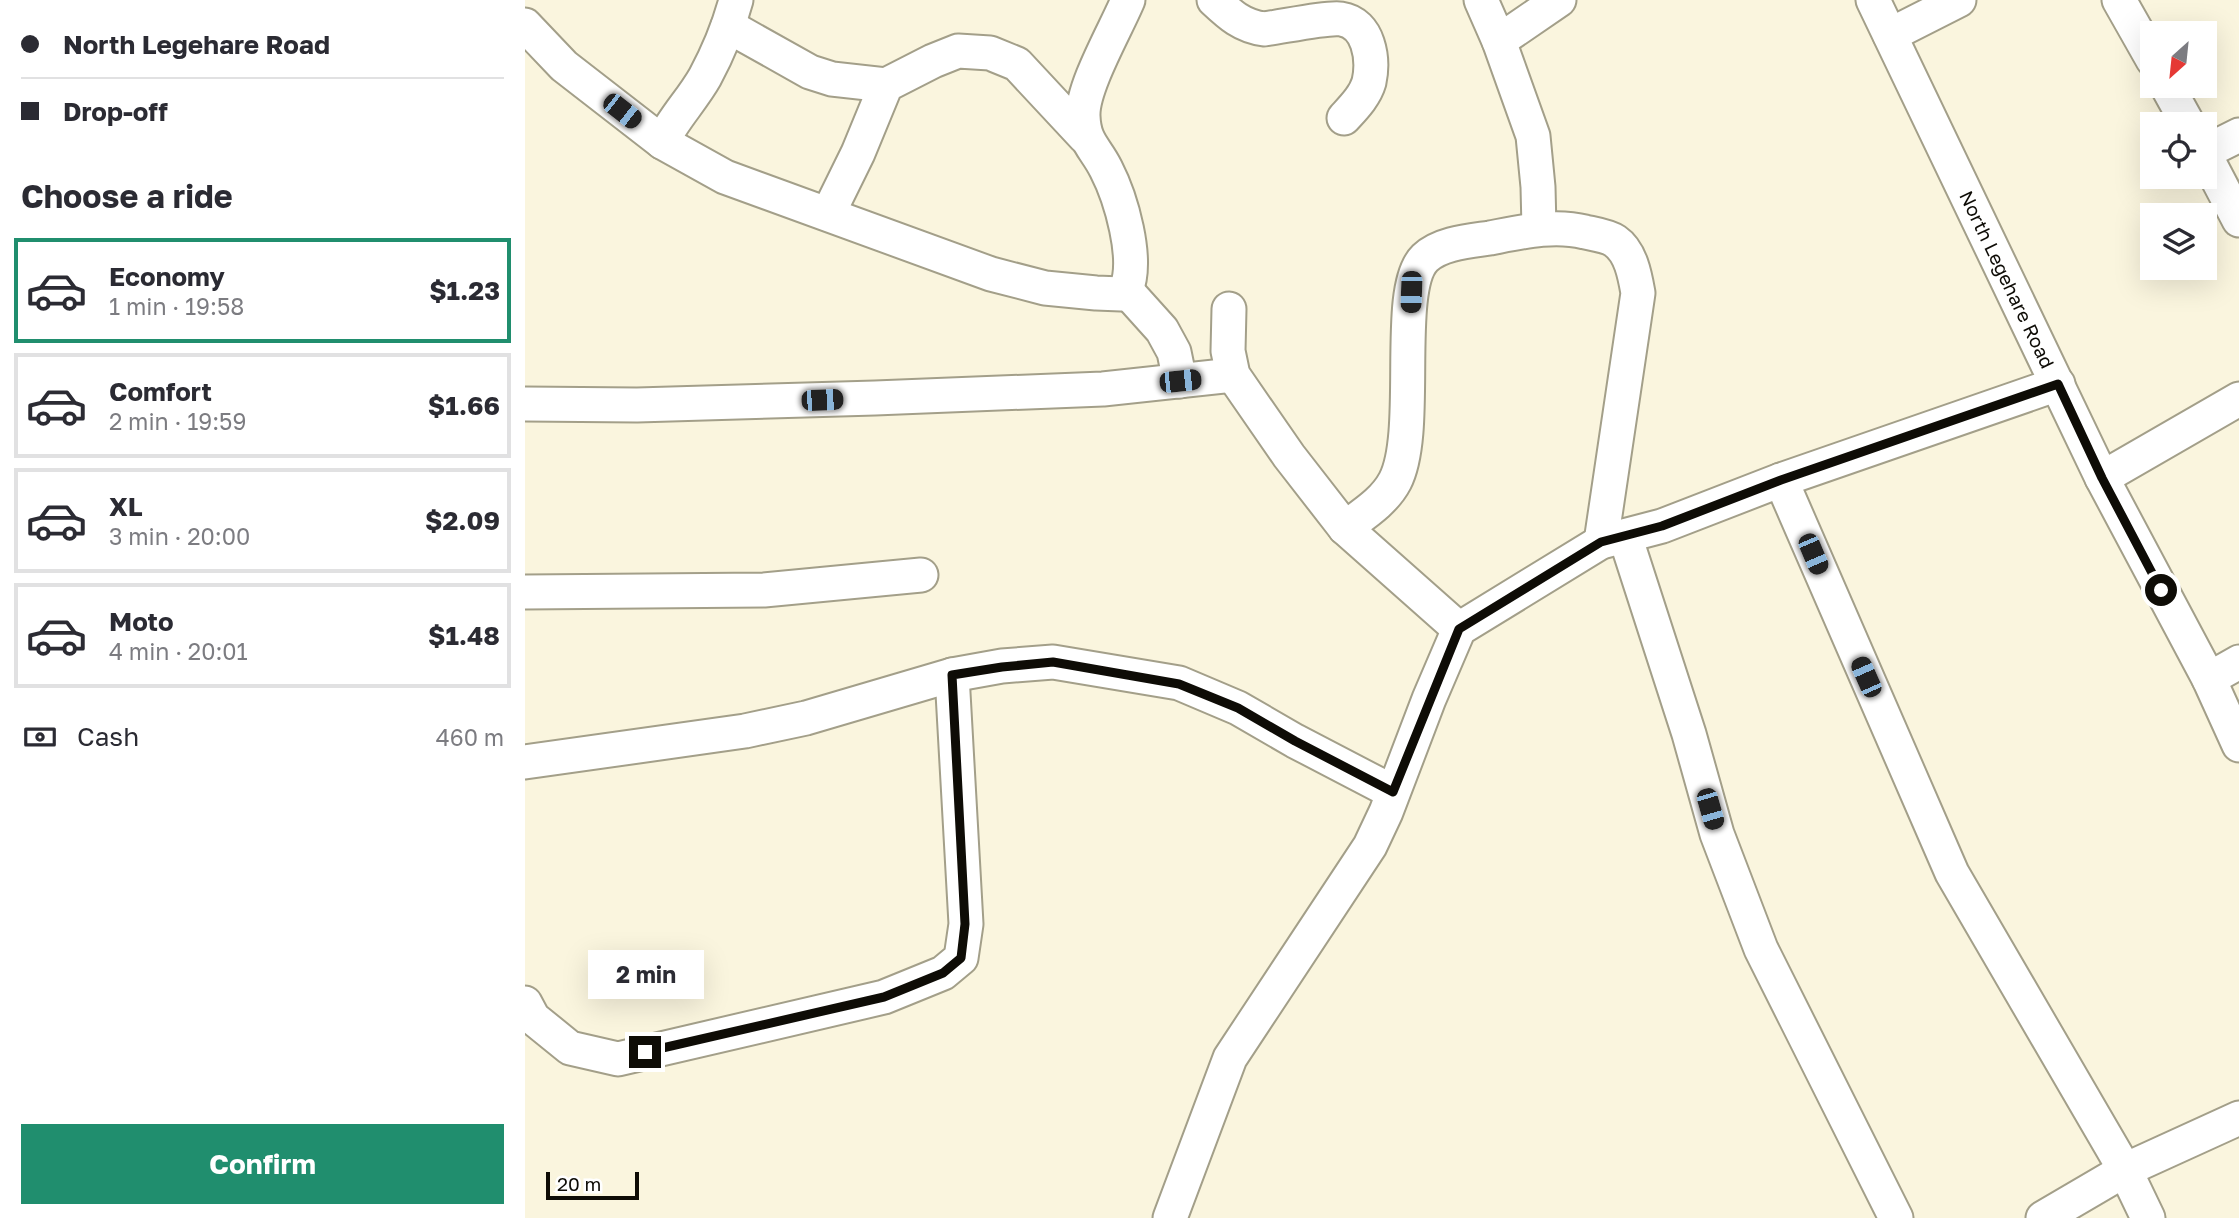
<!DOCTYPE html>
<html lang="en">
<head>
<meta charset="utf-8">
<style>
  :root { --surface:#fff; --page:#f2f2f3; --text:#2b2b33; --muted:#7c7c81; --line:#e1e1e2; --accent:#208e6e }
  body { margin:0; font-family:"Golos Text",sans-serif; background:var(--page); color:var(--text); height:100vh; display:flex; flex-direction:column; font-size:26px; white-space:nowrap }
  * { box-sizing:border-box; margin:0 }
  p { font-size:23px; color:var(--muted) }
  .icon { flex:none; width:38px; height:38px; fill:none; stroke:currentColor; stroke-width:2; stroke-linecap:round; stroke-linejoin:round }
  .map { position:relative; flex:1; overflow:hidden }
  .panel { display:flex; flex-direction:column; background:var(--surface); width:525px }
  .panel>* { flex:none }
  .guide { display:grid; align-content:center; height:154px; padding:0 21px; background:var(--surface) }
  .needle { width:46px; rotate:207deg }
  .tools { position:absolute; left:1615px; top:21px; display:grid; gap:14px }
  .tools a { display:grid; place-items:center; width:77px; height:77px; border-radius:0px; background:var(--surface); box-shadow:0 7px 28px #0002; font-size:35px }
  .scale { position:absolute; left:21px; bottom:18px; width:93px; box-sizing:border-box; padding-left:7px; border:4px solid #0e0c06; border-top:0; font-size:19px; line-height:24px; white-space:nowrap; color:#0e0c06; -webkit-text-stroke:5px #fff; paint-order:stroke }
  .end { position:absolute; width:32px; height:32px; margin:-16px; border:9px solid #0e0c06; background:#fff; box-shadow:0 0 0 4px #fff }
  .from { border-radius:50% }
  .bubble { position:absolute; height:49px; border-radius:0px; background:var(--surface); box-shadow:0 7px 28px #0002; font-size:23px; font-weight:700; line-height:49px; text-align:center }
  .car { position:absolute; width:21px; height:42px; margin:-21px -10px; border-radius:9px; box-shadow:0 0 5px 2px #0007; background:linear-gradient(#222 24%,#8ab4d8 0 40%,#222 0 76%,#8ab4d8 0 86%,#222 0) }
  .guide b { display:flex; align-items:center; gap:24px; height:66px; font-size:26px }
  .guide b+b { border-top:2px solid var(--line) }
  .guide i { width:18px; height:18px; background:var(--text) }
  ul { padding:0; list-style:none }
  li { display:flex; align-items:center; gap:21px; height:105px; margin:0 14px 10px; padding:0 7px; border:4px solid var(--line); border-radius:0px }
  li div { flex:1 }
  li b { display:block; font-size:26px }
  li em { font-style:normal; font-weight:700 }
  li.active { border-color:var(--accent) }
  li>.icon { width:63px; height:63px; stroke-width:1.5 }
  h2 { padding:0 21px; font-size:32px; line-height:84px }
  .pay { display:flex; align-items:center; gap:18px; height:77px; padding:0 21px; font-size:26px }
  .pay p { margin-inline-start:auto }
  .button { display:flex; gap:14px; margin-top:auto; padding:14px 21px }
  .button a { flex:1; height:80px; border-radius:0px; background:var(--accent); color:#fff; font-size:28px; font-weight:700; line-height:80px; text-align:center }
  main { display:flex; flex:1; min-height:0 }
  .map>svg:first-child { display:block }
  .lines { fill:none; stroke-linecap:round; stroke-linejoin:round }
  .minor-casing { stroke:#a39f89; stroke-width:37 }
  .minor { stroke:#fff; stroke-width:33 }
  .route { stroke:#0e0c06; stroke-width:9 }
  .labels { text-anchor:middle; stroke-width:5; stroke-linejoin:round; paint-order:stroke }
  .street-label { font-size:19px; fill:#0e0c06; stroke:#fff }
</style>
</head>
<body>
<main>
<section class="panel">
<div class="guide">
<b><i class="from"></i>North Legehare Road</b>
<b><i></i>Drop-off</b>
</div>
<h2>Choose a ride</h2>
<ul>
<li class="active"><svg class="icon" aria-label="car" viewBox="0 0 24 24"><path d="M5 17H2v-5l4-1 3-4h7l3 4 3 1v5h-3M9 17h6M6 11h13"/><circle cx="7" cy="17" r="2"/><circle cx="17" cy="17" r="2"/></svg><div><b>Economy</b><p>1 min · 19:58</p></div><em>$1.23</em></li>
<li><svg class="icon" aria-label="car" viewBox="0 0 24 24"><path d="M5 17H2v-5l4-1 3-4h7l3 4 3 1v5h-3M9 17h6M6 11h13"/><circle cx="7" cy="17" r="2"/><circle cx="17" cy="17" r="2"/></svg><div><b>Comfort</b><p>2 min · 19:59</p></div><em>$1.66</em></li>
<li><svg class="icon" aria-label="car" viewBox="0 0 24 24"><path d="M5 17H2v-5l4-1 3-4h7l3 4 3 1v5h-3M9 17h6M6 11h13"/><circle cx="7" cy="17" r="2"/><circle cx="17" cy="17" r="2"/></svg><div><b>XL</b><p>3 min · 20:00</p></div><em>$2.09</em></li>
<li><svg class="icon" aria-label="car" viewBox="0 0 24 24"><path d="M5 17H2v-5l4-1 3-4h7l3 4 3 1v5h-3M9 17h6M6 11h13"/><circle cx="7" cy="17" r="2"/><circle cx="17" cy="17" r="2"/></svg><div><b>Moto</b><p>4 min · 20:01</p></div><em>$1.48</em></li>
</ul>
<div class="pay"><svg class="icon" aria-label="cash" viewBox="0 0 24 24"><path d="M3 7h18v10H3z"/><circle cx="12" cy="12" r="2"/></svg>Cash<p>460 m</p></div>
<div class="button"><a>Confirm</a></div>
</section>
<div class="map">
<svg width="1714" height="1218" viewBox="0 0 1714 1218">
  <rect width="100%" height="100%" fill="#faf5de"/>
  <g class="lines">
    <defs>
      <g id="minor">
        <path d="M689 0C705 15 717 26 739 29 756 27 802 17 816 19 844 23 849 59 844 82 840 96 829 107 819 118"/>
        <path d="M956 0 974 41 1008 136 1013 187 1014 228"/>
        <path id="s1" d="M1348 0 1577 478 1684 679 1714 745"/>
        <path d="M1594 0 1628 60"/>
        <path d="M0 25 39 66 137 142 200 177 466 274 520 288 571 293 596 294 601 290"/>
        <path d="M203 26 285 72 307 79 361 85"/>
        <path d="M1365 35 1434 0"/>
        <path d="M974 41 1034 0"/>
        <path d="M1642 86 1663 124"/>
        <path d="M137 142C148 119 167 100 180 77 193 53 204 26 211 0"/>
        <path d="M1680 152 1714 135"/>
        <path d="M1680 155 1714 220"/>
        <path d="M303 214 333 153 361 85 408 61 433 51 465 53 492 64 560 137"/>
        <path d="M601 290C614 259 596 198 581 169 570 147 559 143 558 116 557 87 591 29 603 0"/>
        <path d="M601 290 637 330 649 352 655 381"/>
        <path d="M704 309 703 351 708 375 764 456 820 528 934 629"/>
        <path d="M0 404 112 405 350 398 578 389 708 375"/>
        <path d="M1577 478 1714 399"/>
        <path d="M1256 480 1427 873 1600 1170 1623 1218"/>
        <path d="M820 528C837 515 859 502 870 481 896 431 868 289 900 258 916 243 945 241 965 238 996 232 1029 224 1060 232 1069 234 1083 236 1090 241 1106 252 1110 276 1113 293L1076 542"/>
        <path d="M1100 536 1164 734 1192 834 1236 949 1371 1218"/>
        <path d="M0 592 239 590 396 575"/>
        <path d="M1684 679 1714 662"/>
        <path d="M0 762 220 731 281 718 427 675 477 666 528 662 654 683 713 708 770 741 868 792"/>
        <path d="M0 1003 8 1018 45 1048 93 1059 359 997 418 973 436 958 441 924 427 675"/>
        <path d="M645 1218 705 1058 845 846 861 812 904 699 934 629 1076 542 1137 526 1256 480 1533 384"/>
        <path d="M1518 1218 1600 1170 1714 1118"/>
      </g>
    </defs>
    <use href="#minor" class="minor-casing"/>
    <use href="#minor" class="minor"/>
  </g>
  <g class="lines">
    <path class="route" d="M120 1052 359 997 418 973 436 958 440 924 427 675 477 667 528 662 654 684 713 708 770 741 868 792 934 629 1076 542 1137 526 1256 480 1533 384 1577 478 1636 590"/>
  </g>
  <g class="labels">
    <g class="street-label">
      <text dy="7" stroke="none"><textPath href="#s1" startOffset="310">North Legehare Road</textPath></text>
    </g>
  </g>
</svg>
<div class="tools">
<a><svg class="needle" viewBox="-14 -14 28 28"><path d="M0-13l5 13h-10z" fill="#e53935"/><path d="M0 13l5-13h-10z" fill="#7c7c81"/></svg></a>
<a><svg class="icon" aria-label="locate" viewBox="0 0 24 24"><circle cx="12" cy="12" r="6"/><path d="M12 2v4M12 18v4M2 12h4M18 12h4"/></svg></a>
<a><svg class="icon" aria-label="layers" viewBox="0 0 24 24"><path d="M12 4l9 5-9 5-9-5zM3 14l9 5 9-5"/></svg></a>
</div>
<div class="scale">20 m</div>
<i class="end from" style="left:1636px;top:590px"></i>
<i class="end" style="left:120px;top:1052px"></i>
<div class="bubble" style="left:63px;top:950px;width:116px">2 min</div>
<i class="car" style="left:97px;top:111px;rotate:128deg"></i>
<i class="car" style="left:886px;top:292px;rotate:182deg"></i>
<i class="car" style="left:655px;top:381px;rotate:84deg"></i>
<i class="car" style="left:297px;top:400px;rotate:88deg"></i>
<i class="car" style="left:1288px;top:554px;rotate:157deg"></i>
<i class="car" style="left:1341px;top:677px;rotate:336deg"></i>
<i class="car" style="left:1185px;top:809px;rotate:164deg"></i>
</div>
</main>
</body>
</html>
